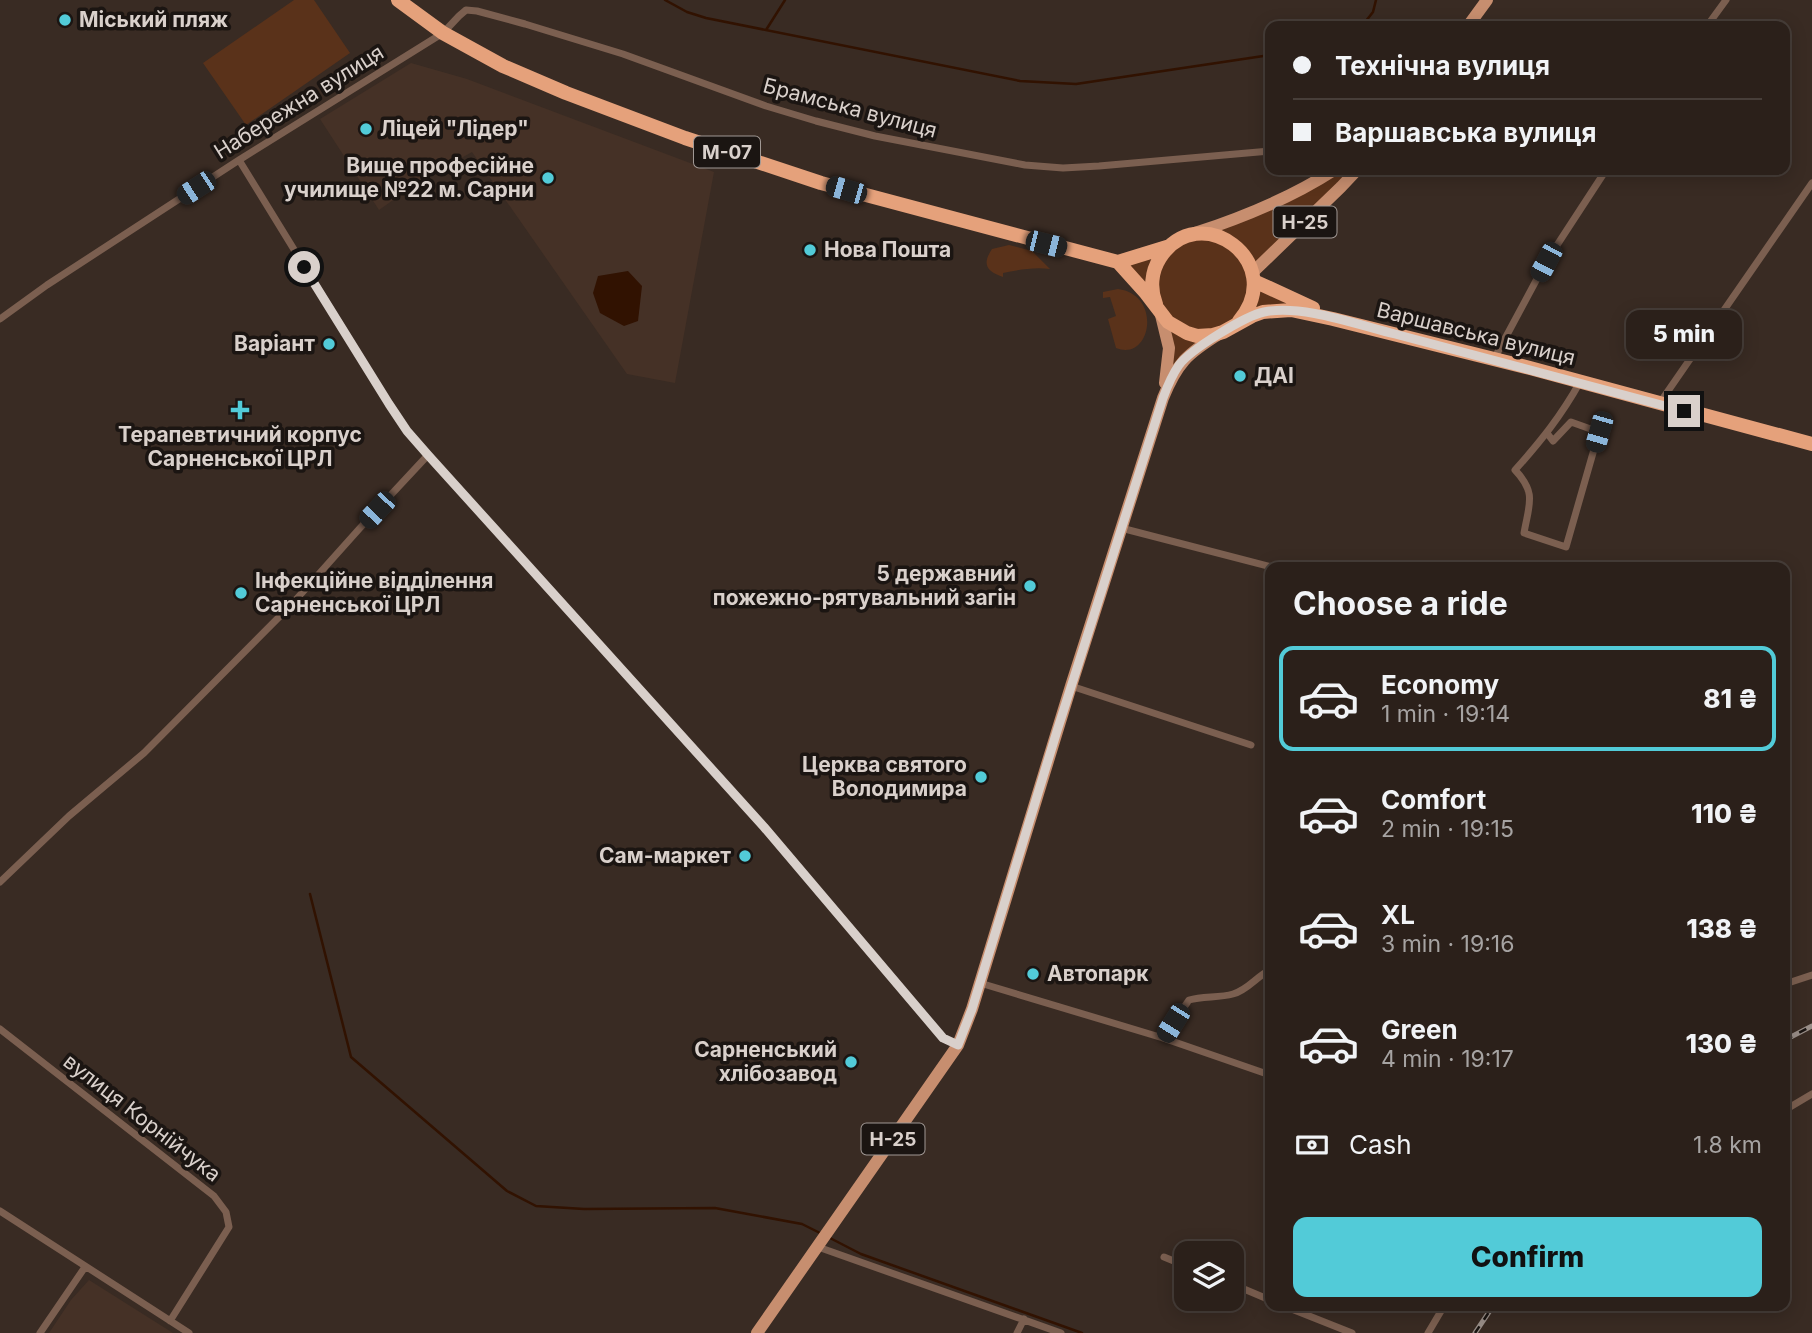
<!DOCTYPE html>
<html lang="en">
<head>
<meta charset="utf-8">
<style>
  :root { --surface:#2b201a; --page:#372d27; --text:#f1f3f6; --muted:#a6a3a2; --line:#473e39; --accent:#52cbd8 }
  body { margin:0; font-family:Inter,sans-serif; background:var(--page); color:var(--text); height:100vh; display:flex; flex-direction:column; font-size:26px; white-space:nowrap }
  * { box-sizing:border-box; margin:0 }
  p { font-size:23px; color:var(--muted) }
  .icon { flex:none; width:38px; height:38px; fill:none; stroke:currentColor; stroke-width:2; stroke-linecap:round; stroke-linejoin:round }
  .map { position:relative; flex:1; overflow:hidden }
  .side { position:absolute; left:1265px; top:562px; width:525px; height:749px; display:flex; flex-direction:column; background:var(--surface); border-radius:14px; box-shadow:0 4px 18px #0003,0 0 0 2px var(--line) }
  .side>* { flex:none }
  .top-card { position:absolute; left:1265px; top:21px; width:525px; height:154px; border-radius:14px; box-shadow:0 4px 18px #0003,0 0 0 2px var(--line); display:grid; align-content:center; height:154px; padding:0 28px; background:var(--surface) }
  .controls { position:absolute; left:1174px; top:1241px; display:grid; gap:14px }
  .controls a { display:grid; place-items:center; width:70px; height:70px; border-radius:14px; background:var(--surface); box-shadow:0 4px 18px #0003,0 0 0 2px var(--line); font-size:35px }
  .end { position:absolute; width:32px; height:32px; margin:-16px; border:9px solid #d9d0cb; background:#111; box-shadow:0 0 0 4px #111 }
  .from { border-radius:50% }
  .bubble { position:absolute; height:49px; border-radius:14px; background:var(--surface); box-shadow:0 4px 18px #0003,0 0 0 2px var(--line); font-size:23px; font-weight:800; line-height:49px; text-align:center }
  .car { position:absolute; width:21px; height:42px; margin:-21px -10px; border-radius:9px; box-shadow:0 0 5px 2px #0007; background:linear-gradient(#222 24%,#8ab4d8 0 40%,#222 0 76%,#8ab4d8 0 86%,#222 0) }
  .top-card b { display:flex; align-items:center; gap:24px; height:66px; font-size:26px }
  .top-card b+b { border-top:2px solid var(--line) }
  .top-card i { width:18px; height:18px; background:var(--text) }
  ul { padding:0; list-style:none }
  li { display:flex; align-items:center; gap:21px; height:105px; margin:0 14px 10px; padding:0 14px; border:4px solid transparent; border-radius:14px }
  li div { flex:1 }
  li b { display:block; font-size:26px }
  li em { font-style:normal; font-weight:800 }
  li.selected { border-color:var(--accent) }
  li>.icon { width:63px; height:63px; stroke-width:1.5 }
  h2 { padding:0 28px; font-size:32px; line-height:84px }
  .pay { display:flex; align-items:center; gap:18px; height:77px; padding:0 28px; font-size:26px }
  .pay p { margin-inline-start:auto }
  .button { display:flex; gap:14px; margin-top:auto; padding:14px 28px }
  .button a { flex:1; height:80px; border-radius:14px; background:var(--accent); color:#111; font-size:28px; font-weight:800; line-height:80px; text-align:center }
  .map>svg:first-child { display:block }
  .built { fill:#453126 }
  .green { fill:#5a321a }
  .water { fill:#311201 }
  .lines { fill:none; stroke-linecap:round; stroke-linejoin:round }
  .stream { stroke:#311201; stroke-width:2.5 }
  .street { stroke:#7b5f50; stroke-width:7 }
  .primary { stroke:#c78e6f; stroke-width:12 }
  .highway { stroke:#e5a17b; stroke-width:14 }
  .rail-casing { stroke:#998e88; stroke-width:5 }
  .rail { stroke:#1b1512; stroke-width:2.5; stroke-dasharray:8; stroke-linecap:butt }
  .route { stroke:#d9d0cb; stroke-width:9 }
  .poi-dot { fill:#52cbd8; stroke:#1b1512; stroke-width:2.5 }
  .labels { text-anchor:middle; stroke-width:7; stroke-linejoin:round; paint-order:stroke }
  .shield { fill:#1b1512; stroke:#a09894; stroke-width:2 }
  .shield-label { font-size:19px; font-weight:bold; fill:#d9d0cb }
  .poi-label { font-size:21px; font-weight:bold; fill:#d9d0cb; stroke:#1b1512; text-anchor:start }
  .street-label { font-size:21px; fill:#d9d0cb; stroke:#1b1512 }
</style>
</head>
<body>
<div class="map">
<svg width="1812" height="1333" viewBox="0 0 1812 1333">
  <rect width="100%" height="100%" fill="#392b23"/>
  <path class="built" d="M411 63 467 79 714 172 675 383 627 374 472 152 420 181 379 210 320 119Z
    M89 1280 173 1333H49L71 1300Z"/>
  <path class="green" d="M294 0H314L350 53 246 125 203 63Z
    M1334 170H1357L1253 272 1309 306 1291 310 1223 332 1170 379 1161 315 1118 262 1170 245Z
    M1009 245 1032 251 1050 269C1033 267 1019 270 1003 273V277C986 271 982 264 992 249Z
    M1118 289C1163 295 1151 362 1116 348L1108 319 1116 316 1110 297 1103 298V292Z"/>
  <path class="water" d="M628 271 642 286 638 321 624 326 600 313 593 293 598 276Z"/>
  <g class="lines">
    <path class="stream" d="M665 0 687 12 706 18 1020 81 1076 84 1270 55
      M1362 26 1373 12 1376 0
      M766 30 785 0
      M310 894 351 1057 507 1191 536 1206 584 1209 715 1208 802 1224 822 1234
      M828 1237 861 1254 1082 1333"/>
    <path class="street" d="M1707 26 1726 0
      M239 160 389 404 407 431 428 455 764 827 943 1038 958 1045
      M0 319 47 285 239 160 443 33 459 16 466 10 477 11 525 24 623 54 766 106 816 121 875 136 1025 165 1063 168 1099 166 1270 151
      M1494 359 1546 262 1606 170
      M1659 404 1812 183
      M1547 433 1553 441 1571 422 1599 432 1566 547 1524 533C1529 504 1537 493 1515 470 1541 441 1561 416 1580 382
      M1121 528 1272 567
      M1071 686 1251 745
      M0 882 69 816 144 753 292 604 360 528 428 455
      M980 983 1163 1038 1270 1075
      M1785 984 1812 975
      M0 1029 214 1196 226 1212 229 1227 170 1321
      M1163 1038 1189 1000C1203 996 1219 998 1233 994 1248 990 1257 976 1270 970
      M1785 1110 1812 1094
      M0 1211 189 1333
      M818 1247 1061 1333
      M1164 1257 1186 1266
      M1232 1284 1270 1300
      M1284 1306 1352 1333
      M40 1333 85 1267
      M1017 1333 1024 1319
      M1428 1333 1444 1306"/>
    <path class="primary" d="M1468 26 1487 0
      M1195 233C1244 217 1291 198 1334 170
      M1253 272 1341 187 1357 170
      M1161 315 1169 348 1165 383
      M757 1333 958 1045 972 1009 1071 686 1163 398C1177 363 1187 354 1219 334"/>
    <path class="highway" d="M398 0 443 33 503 66 566 93 685 138 821 183 1118 262
      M1118 262 1145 292 1168 322 1187 333 1197 336 1213 335 1223 332 1252 316 1263 312 1291 310 1333 319 1530 368 1812 444
      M1118 262 1170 246
      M1254 281 1313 308
      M1156 304C1150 289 1151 272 1160 258 1199 197 1289 262 1239 321"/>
    <defs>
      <path id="rail" d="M1785 1040 1812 1026
        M1475 1333 1493 1306"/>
    </defs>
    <use href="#rail" class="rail-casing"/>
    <use href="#rail" class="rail"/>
  </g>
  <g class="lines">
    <path class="route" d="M304 267 389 404 407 431 428 455 764 827 943 1038 958 1045 972 1009 1057 731 1163 398C1167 387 1172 375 1179 365 1191 349 1245 316 1264 312 1302 304 1358 325 1395 334 1492 359 1588 385 1684 411"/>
  </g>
  <g class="poi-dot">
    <circle cx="65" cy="20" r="7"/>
    <circle cx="366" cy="129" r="7"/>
    <circle cx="548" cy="178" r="7"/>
    <circle cx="810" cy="250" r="7"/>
    <circle cx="329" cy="344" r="7"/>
    <circle cx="1240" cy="376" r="7"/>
    <path d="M236.5 399.5h7v7h7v7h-7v7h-7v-7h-7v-7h7z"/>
    <circle cx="1030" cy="586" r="7"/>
    <circle cx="241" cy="593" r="7"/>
    <circle cx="981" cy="777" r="7"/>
    <circle cx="745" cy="856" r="7"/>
    <circle cx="1033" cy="974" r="7"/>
    <circle cx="851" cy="1062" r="7"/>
  </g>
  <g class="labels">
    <g class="shield">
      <rect x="694" y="136.5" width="66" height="31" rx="5"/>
      <rect x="1273.5" y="206.5" width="63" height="31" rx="5"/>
      <rect x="861.5" y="1123.5" width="63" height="31" rx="5"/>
    </g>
    <g class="shield-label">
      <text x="727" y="159">М-07</text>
      <text x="1305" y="229">Н-25</text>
      <text x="893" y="1146">Н-25</text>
    </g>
    <g class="poi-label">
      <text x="79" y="27">Міський пляж</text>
      <text x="380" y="136">Ліцей "Лідер"</text>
      <text x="534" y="173" text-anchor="end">Вище професійне<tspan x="534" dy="24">училище №22 м. Сарни</tspan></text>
      <text x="824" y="257">Нова Пошта</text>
      <text x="315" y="351" text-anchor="end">Варіант</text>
      <text x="1254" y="383">ДАІ</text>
      <text x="240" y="442" text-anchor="middle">Терапевтичний корпус<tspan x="240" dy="24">Сарненської ЦРЛ</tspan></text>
      <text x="1016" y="581" text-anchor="end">5 державний<tspan x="1016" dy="24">пожежно-рятувальний загін</tspan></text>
      <text x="255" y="588">Інфекційне відділення<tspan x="255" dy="24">Сарненської ЦРЛ</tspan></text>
      <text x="967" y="772" text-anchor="end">Церква святого<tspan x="967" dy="24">Володимира</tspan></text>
      <text x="731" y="863" text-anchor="end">Сам-маркет</text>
      <text x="1047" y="981">Автопарк</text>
      <text x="837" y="1057" text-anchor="end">Сарненський<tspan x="837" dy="24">хлібозавод</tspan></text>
    </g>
    <g class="street-label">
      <text transform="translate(299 102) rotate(-32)" y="7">Набережна вулиця</text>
      <text transform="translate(850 108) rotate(15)" y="7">Брамська вулиця</text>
      <text transform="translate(1476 334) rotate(14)" y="7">Варшавська вулиця</text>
      <text transform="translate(142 1118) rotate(38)" y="7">вулиця Корнійчука</text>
    </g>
  </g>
</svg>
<div class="controls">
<a><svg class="icon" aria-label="layers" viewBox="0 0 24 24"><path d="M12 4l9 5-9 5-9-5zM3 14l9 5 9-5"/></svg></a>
</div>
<i class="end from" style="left:304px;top:267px"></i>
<i class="end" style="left:1684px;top:411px"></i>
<div class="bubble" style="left:1626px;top:310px;width:116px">5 min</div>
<i class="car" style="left:196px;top:188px;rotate:237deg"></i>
<i class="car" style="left:846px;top:190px;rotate:286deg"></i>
<i class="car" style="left:1046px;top:244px;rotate:104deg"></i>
<i class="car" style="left:1546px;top:262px;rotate:208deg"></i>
<i class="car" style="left:1599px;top:432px;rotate:196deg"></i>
<i class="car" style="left:377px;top:510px;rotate:223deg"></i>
<i class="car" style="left:1173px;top:1023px;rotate:212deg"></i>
<div class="top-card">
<b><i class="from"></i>Технічна вулиця</b>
<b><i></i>Варшавська вулиця</b>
</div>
<section class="side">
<h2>Choose a ride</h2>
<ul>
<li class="selected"><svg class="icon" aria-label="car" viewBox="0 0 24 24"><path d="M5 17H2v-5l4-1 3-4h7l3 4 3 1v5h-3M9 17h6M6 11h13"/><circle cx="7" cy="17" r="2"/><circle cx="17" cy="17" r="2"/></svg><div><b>Economy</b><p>1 min · 19:14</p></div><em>81 ₴</em></li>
<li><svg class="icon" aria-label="car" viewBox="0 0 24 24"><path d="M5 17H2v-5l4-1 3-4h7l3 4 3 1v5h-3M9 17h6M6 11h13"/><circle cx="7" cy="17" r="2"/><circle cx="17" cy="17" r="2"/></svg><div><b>Comfort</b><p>2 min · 19:15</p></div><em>110 ₴</em></li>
<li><svg class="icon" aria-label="car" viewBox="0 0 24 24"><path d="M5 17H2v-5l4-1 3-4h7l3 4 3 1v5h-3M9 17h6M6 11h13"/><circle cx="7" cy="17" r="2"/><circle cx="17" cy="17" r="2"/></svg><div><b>XL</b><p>3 min · 19:16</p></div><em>138 ₴</em></li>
<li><svg class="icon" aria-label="car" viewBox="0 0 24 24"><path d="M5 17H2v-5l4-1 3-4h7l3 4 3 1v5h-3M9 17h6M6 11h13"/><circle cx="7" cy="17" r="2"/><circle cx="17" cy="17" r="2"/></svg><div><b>Green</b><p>4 min · 19:17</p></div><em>130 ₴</em></li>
</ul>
<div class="pay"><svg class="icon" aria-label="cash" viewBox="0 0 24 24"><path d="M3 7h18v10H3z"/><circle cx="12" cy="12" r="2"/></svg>Cash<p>1.8 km</p></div>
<div class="button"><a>Confirm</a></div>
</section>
</div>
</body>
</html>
